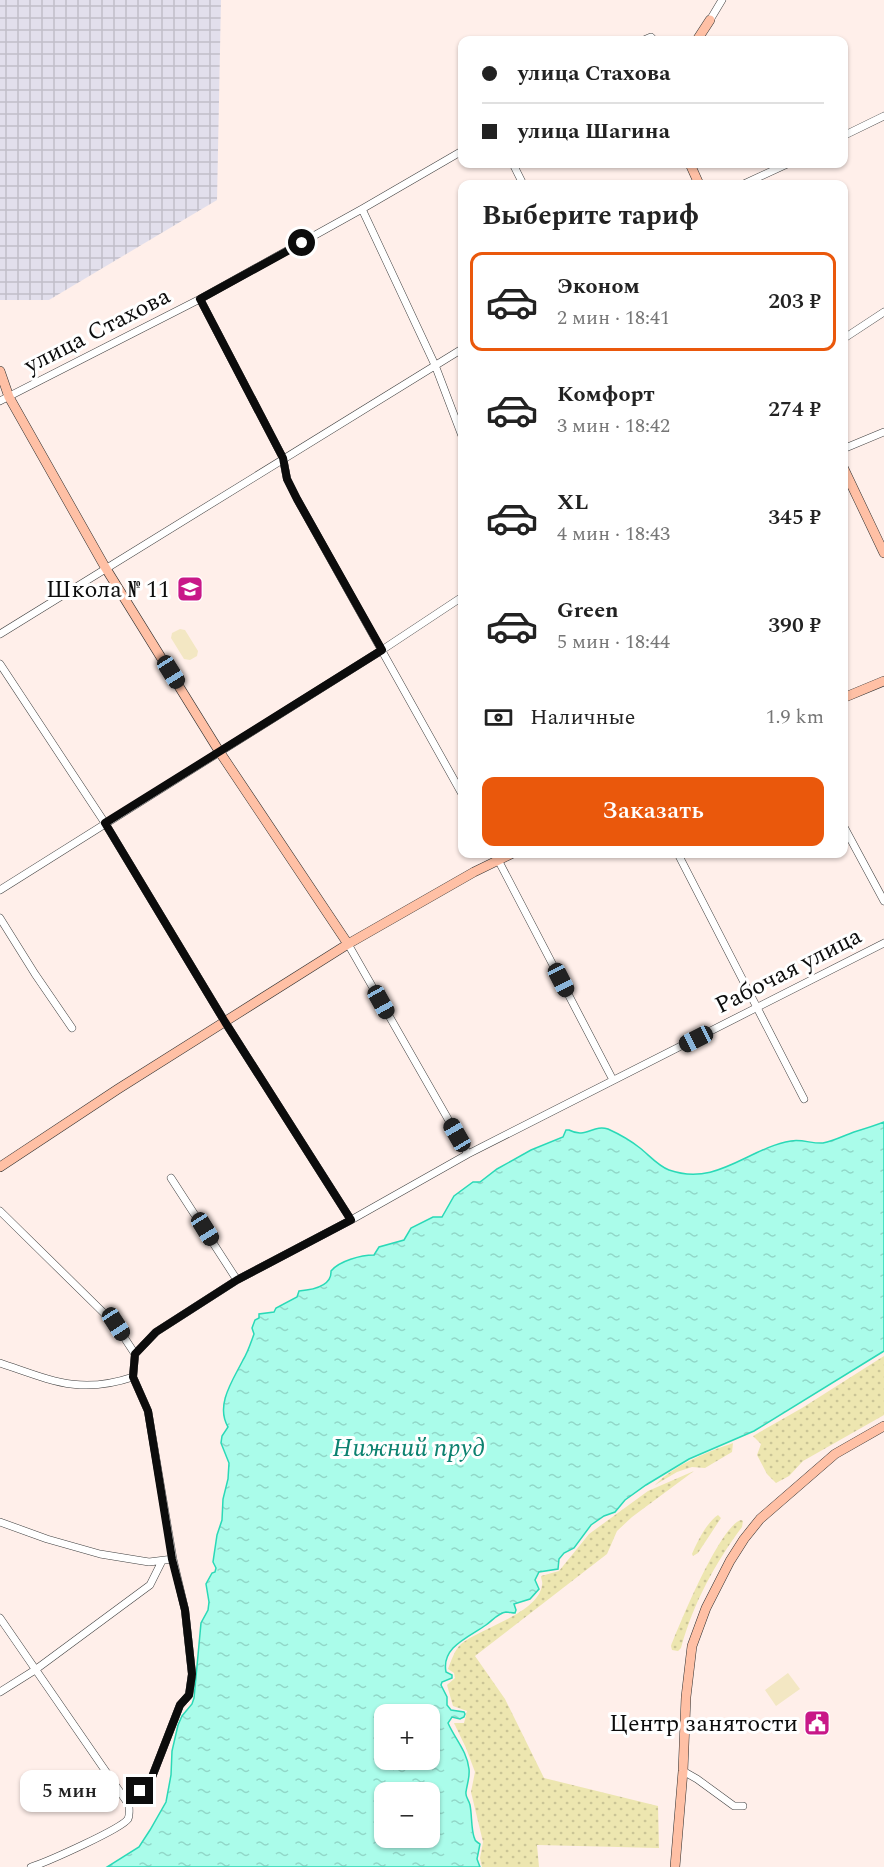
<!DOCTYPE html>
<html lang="ru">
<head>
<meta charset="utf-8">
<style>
  :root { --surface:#fff; --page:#f2f2f2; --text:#222; --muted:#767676; --line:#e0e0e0; --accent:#ea580c }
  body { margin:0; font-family:Spectral,serif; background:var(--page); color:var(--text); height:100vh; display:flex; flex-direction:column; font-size:22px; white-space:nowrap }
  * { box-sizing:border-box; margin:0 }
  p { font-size:20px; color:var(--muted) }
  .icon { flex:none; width:33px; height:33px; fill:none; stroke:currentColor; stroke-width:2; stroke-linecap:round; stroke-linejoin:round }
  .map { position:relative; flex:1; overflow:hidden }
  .sheet { position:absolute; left:458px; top:180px; width:390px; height:678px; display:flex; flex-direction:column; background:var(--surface); border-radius:12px; box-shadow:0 2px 4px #0004 }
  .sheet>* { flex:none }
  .top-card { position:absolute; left:458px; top:36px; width:390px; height:132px; border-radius:12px; box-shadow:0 2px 4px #0004; display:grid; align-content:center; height:132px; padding:0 24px; background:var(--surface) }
  .fabs { position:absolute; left:374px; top:1704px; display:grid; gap:12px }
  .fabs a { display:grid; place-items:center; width:66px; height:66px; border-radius:12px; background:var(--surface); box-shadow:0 2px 4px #0004; font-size:30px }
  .end { position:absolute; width:27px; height:27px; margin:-14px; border:8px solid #0c0c0c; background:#fff; box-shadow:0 0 0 3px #fff }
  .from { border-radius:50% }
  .bubble { position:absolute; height:42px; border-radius:12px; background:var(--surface); box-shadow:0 2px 4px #0004; font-size:20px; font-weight:600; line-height:42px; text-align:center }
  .car { position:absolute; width:18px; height:36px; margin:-18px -9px; border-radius:8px; box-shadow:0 0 4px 2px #0007; background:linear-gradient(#222 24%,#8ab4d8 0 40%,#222 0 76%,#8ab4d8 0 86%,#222 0) }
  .top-card b { display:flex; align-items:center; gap:21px; height:57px; font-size:22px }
  .top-card b+b { border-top:2px solid var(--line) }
  .top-card i { width:15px; height:15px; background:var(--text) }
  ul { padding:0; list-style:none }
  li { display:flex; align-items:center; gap:18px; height:99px; margin:0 12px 9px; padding:0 12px; border:3px solid transparent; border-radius:12px }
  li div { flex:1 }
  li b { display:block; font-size:22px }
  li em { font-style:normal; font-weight:600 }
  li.active { border-color:var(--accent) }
  li>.icon { width:54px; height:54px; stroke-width:1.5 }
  h2 { padding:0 24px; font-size:27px; line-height:72px }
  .pay { display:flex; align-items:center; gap:15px; height:66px; padding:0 24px; font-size:22px }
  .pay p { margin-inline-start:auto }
  .action { display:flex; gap:12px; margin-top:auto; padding:12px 24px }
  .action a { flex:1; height:69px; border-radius:12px; background:var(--accent); color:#fff; font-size:24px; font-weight:600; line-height:69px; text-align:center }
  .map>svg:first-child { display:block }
  .industrial { fill:url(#industrial-grid) }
  .grass { fill:url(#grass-dots) }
  .pitch { fill:#f3e7c3 }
  .water { fill:url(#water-ripples); stroke:#2ad9b7; stroke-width:1.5; fill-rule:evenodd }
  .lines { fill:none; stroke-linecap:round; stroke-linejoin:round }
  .street-casing { stroke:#3f3f3f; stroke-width:8 }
  .secondary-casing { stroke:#2e2e2e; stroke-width:10 }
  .street { stroke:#fff; stroke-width:7 }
  .secondary { stroke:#ffc0a5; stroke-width:9 }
  .route { stroke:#0c0c0c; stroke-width:8 }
  .labels { text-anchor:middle; stroke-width:6; stroke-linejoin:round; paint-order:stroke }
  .street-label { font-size:24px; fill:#0c0c0c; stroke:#fff }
  .poi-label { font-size:24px; fill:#0c0c0c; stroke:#fff; text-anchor:end }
  .water-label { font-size:26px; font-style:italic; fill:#0c8270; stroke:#fff }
</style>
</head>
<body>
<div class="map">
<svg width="884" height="1867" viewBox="0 0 884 1867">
  <defs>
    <pattern id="industrial-grid" width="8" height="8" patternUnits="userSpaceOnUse" patternTransform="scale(1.5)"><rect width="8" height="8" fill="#e2dfec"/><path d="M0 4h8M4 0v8" fill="none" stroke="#c1bec9"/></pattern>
    <pattern id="grass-dots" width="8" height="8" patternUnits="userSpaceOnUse" patternTransform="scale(1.5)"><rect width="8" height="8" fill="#ede6b0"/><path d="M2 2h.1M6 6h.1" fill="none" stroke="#cac496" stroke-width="1.8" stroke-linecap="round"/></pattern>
    <pattern id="water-ripples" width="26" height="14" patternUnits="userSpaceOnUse" patternTransform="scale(1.5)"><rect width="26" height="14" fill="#aafcea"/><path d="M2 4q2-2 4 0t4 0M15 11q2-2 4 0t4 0" fill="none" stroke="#91d7c8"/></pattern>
  </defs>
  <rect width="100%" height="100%" fill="#ffefea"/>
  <path class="industrial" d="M0 0H221L217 200 49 300H0Z"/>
  <path class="grass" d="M884 1356V1415L803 1461 789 1476 776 1483 767 1474 757 1455 761 1444 753 1436 802 1408Z
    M733 1443 732 1452 705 1468 692 1467 677 1472 655 1485C676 1464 705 1453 733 1443Z
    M694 1471 632 1517 617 1531 607 1554 475 1656 505 1699 544 1778 658 1806 659 1848 537 1845 539 1867H482L480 1858 483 1842 471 1792 475 1772 466 1748 454 1723H464L467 1711 453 1706 447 1685 455 1678 454 1673 448 1669C451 1661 455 1649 461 1644 480 1628 539 1613 542 1585 543 1582 541 1579 541 1576L559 1571 589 1534 648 1491Z
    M718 1515 721 1518 719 1521 698 1553 693 1556 692 1554C697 1542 707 1522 718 1515Z
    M741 1520 743 1521 742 1527C715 1563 693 1604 681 1648L678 1651 672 1650 671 1646C680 1623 720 1526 741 1520Z"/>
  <path class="pitch" d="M180 629 185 630 198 651 197 656 190 660 184 659 171 638 172 633Z
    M788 1673 800 1689 776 1706 765 1690Z"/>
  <path class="water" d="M884 1122V1351L754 1431 689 1459 646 1485 625 1500 615 1512 604 1516 591 1525 574 1548 564 1553 559 1559 558 1569 539 1572 535 1580 539 1589 530 1599 514 1604 516 1610 515 1613C512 1613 509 1612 506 1612 498 1613 492 1621 486 1625 469 1637 441 1647 446 1672L452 1675V1678L442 1682 441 1685 447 1697V1705L451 1710 464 1712 465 1714 464 1717 460 1719 452 1717 448 1723C455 1739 467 1751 469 1769 470 1777 467 1784 466 1792 465 1797 469 1800 470 1805 472 1815 471 1827 474 1837 475 1842 476 1841 480 1844L477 1859 480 1867H107L139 1847 150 1830 166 1802 171 1775 172 1751 178 1725 182 1716 192 1704 194 1698 201 1623 208 1610 209 1602 206 1584 212 1573 215 1572 216 1568 213 1562 217 1535 222 1520 223 1499 228 1479 229 1463 221 1443 222 1436 228 1427C215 1405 233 1380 243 1360 248 1352 251 1342 254 1334L252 1328 255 1320 259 1318V1314L274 1312 276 1308 297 1297 299 1291C312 1290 332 1287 331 1271 339 1261 361 1255 374 1255L379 1247 404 1240 411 1228 433 1217H442L454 1196 473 1182H480L497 1169 531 1150 563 1137 566 1130H569C586 1139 593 1124 608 1129 619 1134 630 1140 640 1148 649 1155 658 1166 669 1170 717 1187 748 1148 791 1141 802 1139 813 1144 823 1143 834 1141 843 1136 854 1132 864 1129 874 1126 884 1122ZM384 1714H429V1760H384ZM384 1792H429V1838H384Z"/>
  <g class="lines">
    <defs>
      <path id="street" d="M710 20 722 0
        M644 40 651 37 654 40
        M843 136 884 116
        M513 164 523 184
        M744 184 787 164
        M362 209 435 365 462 436
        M200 299 283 458 287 479 297 499 462 794
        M843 339 884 312
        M0 401 200 299 362 209 462 151
        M843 449 884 432
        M0 634 462 349
        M0 664 105 823 225 1022 351 1220
        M843 825 884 901
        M495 854 613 1080
        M678 854 804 1099
        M0 890 382 650 462 597
        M0 918 35 974 72 1028
        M348 944 468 1154
        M171 1178 237 1280
        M0 1211 116 1325 135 1354
        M0 1363C51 1380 79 1395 133 1377
        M0 1522 47 1539 100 1554 149 1562 173 1559
        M0 1618 129 1805
        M0 1692 35 1670 150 1585 162 1561
        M683 1771 697 1779 734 1806H743
        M31 1867C47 1862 121 1829 128 1819 130 1815 129 1810 129 1805L152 1777 180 1705 189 1695 192 1674 185 1610 173 1559 148 1411 133 1377 135 1354 156 1332 237 1280 351 1220 468 1154 884 943"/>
      <path id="secondary" d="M697 40 710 20
        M690 164 699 184
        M0 371 9 397 105 567 219 751 348 944
        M843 467 884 553
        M843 698 884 681
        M0 1167 118 1089 348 944 474 872 511 854
        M675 1867 683 1771 686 1697 692 1646 706 1608 730 1561 744 1539 760 1519 835 1454 884 1426"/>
    </defs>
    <use href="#street" class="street-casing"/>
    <use href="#secondary" class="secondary-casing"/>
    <use href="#street" class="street"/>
    <use href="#secondary" class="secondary"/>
  </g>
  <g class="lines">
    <path class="route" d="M140 1791 152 1777 180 1705 189 1695 192 1674 185 1610 172 1559 148 1411 133 1377 135 1354 156 1332 237 1280 351 1220 225 1022 105 823 382 650 297 499 287 479 283 458 200 299 302 243"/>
  </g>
  <defs>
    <symbol id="school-square" viewBox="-11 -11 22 22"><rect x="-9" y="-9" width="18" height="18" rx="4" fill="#c81888" stroke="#fff"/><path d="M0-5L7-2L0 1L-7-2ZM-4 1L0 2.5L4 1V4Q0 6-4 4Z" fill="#fff"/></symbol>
    <symbol id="civic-square" viewBox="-11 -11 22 22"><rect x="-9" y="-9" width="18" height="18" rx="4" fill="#c81888" stroke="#fff"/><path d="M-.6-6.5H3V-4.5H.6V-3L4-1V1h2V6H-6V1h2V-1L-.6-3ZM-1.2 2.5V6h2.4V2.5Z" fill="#fff"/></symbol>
  </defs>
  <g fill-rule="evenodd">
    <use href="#school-square" x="175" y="574" width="30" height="30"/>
    <use href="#civic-square" x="802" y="1708" width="30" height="30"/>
  </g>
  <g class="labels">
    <g class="street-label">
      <text transform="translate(97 330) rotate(-27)" y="8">улица Стахова</text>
      <text transform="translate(788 970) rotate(-27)" y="8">Рабочая улица</text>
    </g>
    <g class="poi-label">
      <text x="170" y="597">Школа № 11</text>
      <text x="798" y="1731">Центр занятости</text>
    </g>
    <g class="water-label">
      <text x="409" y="1456">Нижний пруд</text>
    </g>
  </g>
</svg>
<div class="fabs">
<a>+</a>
<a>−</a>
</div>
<i class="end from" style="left:302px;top:243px"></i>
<i class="end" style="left:140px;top:1791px"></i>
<div class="bubble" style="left:20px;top:1770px;width:99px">5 мин</div>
<i class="car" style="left:171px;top:672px;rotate:148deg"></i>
<i class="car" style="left:561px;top:980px;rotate:153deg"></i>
<i class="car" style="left:381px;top:1002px;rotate:151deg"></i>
<i class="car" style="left:696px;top:1039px;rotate:243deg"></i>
<i class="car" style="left:457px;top:1135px;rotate:330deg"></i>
<i class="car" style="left:205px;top:1229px;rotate:148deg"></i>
<i class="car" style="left:116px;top:1324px;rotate:147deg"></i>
<div class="top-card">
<b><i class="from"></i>улица Стахова</b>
<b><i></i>улица Шагина</b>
</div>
<section class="sheet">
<h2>Выберите тариф</h2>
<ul>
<li class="active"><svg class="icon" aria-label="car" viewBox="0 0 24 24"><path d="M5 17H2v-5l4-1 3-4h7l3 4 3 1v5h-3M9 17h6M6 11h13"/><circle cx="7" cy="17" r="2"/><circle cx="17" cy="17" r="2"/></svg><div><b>Эконом</b><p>2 мин · 18:41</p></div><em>203 ₽</em></li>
<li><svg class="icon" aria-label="car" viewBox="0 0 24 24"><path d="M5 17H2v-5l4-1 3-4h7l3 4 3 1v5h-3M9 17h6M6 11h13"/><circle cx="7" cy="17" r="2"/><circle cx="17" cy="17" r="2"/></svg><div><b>Комфорт</b><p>3 мин · 18:42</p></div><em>274 ₽</em></li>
<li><svg class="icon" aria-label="car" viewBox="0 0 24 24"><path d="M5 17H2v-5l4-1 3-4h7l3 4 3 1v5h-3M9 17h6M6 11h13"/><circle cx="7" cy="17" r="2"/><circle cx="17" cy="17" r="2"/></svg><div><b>XL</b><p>4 мин · 18:43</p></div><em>345 ₽</em></li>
<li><svg class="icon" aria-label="car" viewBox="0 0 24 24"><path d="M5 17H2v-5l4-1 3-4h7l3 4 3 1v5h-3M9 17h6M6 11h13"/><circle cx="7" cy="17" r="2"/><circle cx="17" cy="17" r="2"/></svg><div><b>Green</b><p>5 мин · 18:44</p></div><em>390 ₽</em></li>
</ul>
<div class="pay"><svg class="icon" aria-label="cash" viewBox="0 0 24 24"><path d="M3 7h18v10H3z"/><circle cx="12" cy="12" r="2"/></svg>Наличные<p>1.9 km</p></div>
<div class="action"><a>Заказать</a></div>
</section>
</div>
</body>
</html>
